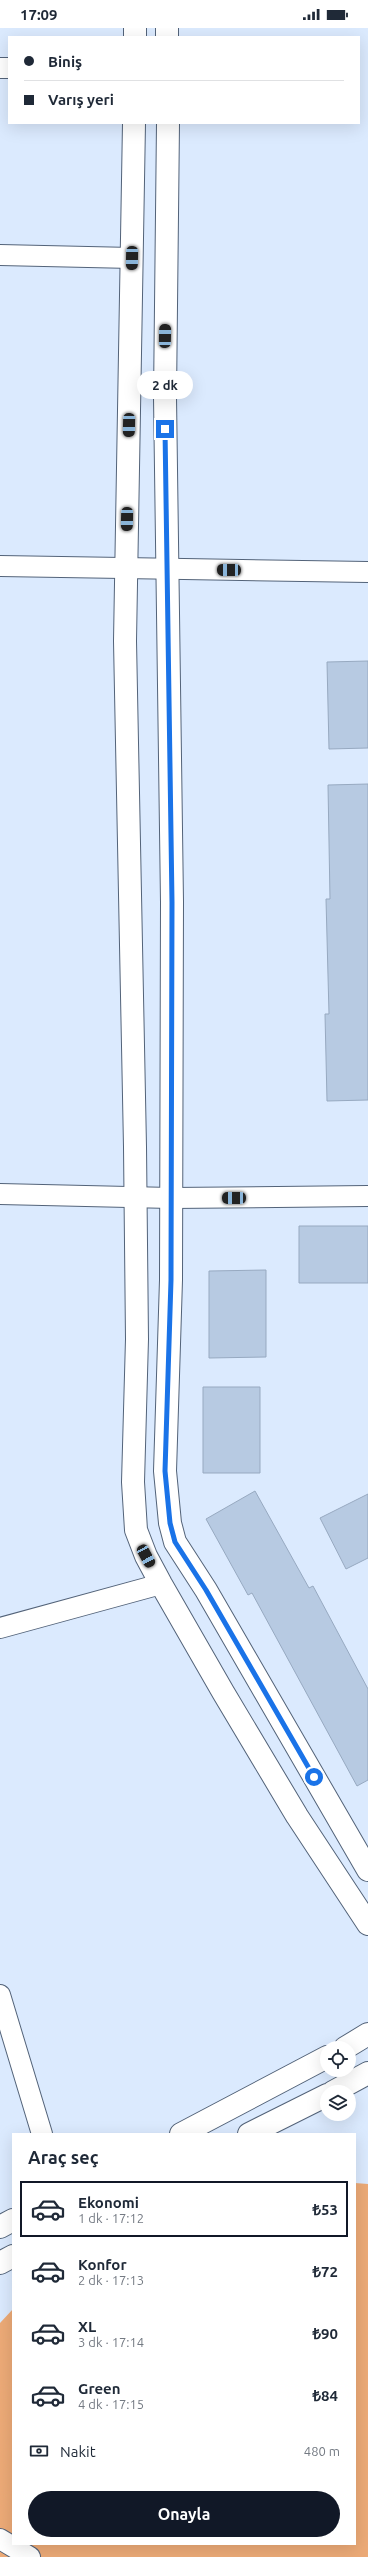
<!DOCTYPE html>
<html lang="tr">
<head>
<meta charset="utf-8">
<style>
  :root { --surface:#fff; --page:#f6f6f7; --text:#1f2937; --muted:#747a83; --line:#e0e1e3; --accent:#111827 }
  body { margin:0; font-family:Ubuntu,sans-serif; background:var(--page); color:var(--text); height:100vh; display:flex; flex-direction:column; font-size:15px; white-space:nowrap }
  * { box-sizing:border-box; margin:0 }
  p { font-size:13px; color:var(--muted) }
  .icon { flex:none; width:22px; height:22px; fill:none; stroke:currentColor; stroke-width:2; stroke-linecap:round; stroke-linejoin:round }
  .map { position:relative; flex:1; overflow:hidden }
  .drawer { position:absolute; left:12px; top:2105px; width:344px; height:412px; display:flex; flex-direction:column; background:var(--surface); border-radius:0px; box-shadow:0 4px 16px #0002 }
  .drawer>* { flex:none }
  .banner { position:absolute; left:8px; top:8px; width:352px; height:88px; border-radius:0px; box-shadow:0 4px 16px #0002; display:grid; align-content:center; height:88px; padding:0 16px; background:var(--surface) }
  .controls { position:absolute; left:320px; top:2013px; display:grid; gap:8px }
  .controls a { display:grid; place-items:center; width:36px; height:36px; border-radius:50%; background:var(--surface); box-shadow:0 4px 16px #0002; font-size:20px }
  .end { position:absolute; width:18px; height:18px; margin:-9px; border:5px solid #1a73e8; background:#fff; box-shadow:0 0 0 2px #fff }
  .from { border-radius:50% }
  .bubble { position:absolute; height:28px; border-radius:14px; background:var(--surface); box-shadow:0 4px 16px #0002; font-size:13px; font-weight:600; line-height:28px; text-align:center }
  .car { position:absolute; width:12px; height:24px; margin:-12px -6px; border-radius:5px; box-shadow:0 0 3px 1px #0007; background:linear-gradient(#222 24%,#8ab4d8 0 40%,#222 0 76%,#8ab4d8 0 86%,#222 0) }
  .banner b { display:flex; align-items:center; gap:14px; height:38px; font-size:15px }
  .banner b+b { border-top:1px solid var(--line) }
  .banner i { width:10px; height:10px; background:var(--text) }
  ul { padding:0; list-style:none }
  li { display:flex; align-items:center; gap:12px; height:56px; margin:0 8px 6px; padding:0 8px; border:2px solid transparent; border-radius:0px }
  li div { flex:1 }
  li b { display:block; font-size:15px }
  li em { font-style:normal; font-weight:600 }
  li.selected { border-color:var(--accent) }
  li>.icon { width:36px; height:36px; stroke-width:1.5 }
  h2 { padding:0 16px; font-size:18px; line-height:48px }
  .pay { display:flex; align-items:center; gap:10px; height:44px; padding:0 16px; font-size:15px }
  .pay p { margin-inline-start:auto }
  .button { display:flex; gap:8px; margin-top:auto; padding:8px 16px }
  .button a { flex:1; height:46px; border-radius:24px; background:var(--accent); color:#fff; font-size:16px; font-weight:600; line-height:46px; text-align:center }
  .status { display:flex; justify-content:space-between; align-items:center; height:28px; padding:0 20px; background:var(--surface); direction:ltr }
  .status svg { height:11px; fill:currentColor }
  .map>svg:first-child { display:block }
  .forest { fill:#ecaa77 }
  .building { fill:#b7cae2; stroke:#97a9c0 }
  .lines { fill:none; stroke-linecap:round; stroke-linejoin:round }
  .minor-casing { stroke:#536379; stroke-width:22 }
  .tertiary-casing { stroke:#536379; stroke-width:24 }
  .minor { stroke:#fff; stroke-width:20 }
  .tertiary { stroke:#fff; stroke-width:22 }
  .route { stroke:#1a73e8; stroke-width:5 }
</style>
</head>
<body>
<div class="status"><b>17:09</b><svg viewBox="0 0 49 12"><path d="M0 12V9h3v3zM5 12V6h3v6zM10 12V3h3v9zM15 12V0h3v12zM26 1h20v11H26zM47 4h2v5h-2z"/></svg></div>
<div class="map">
<svg width="368" height="2529" viewBox="0 0 368 2529">
  <rect width="100%" height="100%" fill="#dbeafe"/>
  <path class="forest" d="M355 2155 368 2156V2529H0V2295L13 2281V2516H355Z"/>
  <path class="building" d="M368 633V720L329 721 327 634Z
    M368 756V1072L327 1073 325 986H329L326 871H330L328 757Z
    M299 1198H368V1255H299Z
    M266 1242V1329L209 1330V1243Z
    M203 1359H260V1445H203Z
    M255 1463 309 1560 313 1558 368 1661V1752L357 1758 252 1565 248 1567 206 1491Z
    M368 1466V1530L346 1541 320 1490Z"/>
  <g class="lines">
    <defs>
      <path id="minor" d="M0 40H9
        M0 227 132 230
        M0 538C123 539 245 543 368 544
        M0 1166 171 1170 368 1168
        M0 1600 161 1556
        M0 1967 42 2106
        M0 2511 30 2529"/>
      <path id="tertiary" d="M167 0V9
        M135 9V0
        M134 95 125 613 135 1119 137 1311 133 1454 136 1502 146 1528 161 1556 223 1664 297 1788 368 1896
        M168 95 165 369 172 874 171 1252 165 1443 170 1495 175 1514 206 1562 368 1842
        M345 2020 368 2006
        M333 2064 368 2045
        M181 2106 327 2029
        M249 2106 327 2067
        M0 2199 13 2192
        M0 2235 13 2228"/>
    </defs>
    <use href="#minor" class="minor-casing"/>
    <use href="#tertiary" class="tertiary-casing"/>
    <use href="#minor" class="minor"/>
    <use href="#tertiary" class="tertiary"/>
  </g>
  <g class="lines">
    <path class="route" d="M165 401 172 874 171 1252 165 1443 170 1495 175 1514 206 1562 314 1749"/>
  </g>
</svg>
<div class="controls">
<a><svg class="icon" aria-label="locate" viewBox="0 0 24 24"><circle cx="12" cy="12" r="6"/><path d="M12 2v4M12 18v4M2 12h4M18 12h4"/></svg></a>
<a><svg class="icon" aria-label="layers" viewBox="0 0 24 24"><path d="M12 4l9 5-9 5-9-5zM3 14l9 5 9-5"/></svg></a>
</div>
<i class="end from" style="left:314px;top:1749px"></i>
<i class="end" style="left:165px;top:401px"></i>
<div class="bubble" style="left:137px;top:343px;width:56px">2 dk</div>
<i class="car" style="left:132px;top:230px;rotate:181deg"></i>
<i class="car" style="left:165px;top:308px;rotate:1deg"></i>
<i class="car" style="left:129px;top:397px;rotate:181deg"></i>
<i class="car" style="left:127px;top:491px;rotate:181deg"></i>
<i class="car" style="left:229px;top:542px;rotate:271deg"></i>
<i class="car" style="left:234px;top:1170px;rotate:270deg"></i>
<i class="car" style="left:146px;top:1528px;rotate:152deg"></i>
<div class="banner">
<b><i class="from"></i>Biniş</b>
<b><i></i>Varış yeri</b>
</div>
<section class="drawer">
<h2>Araç seç</h2>
<ul>
<li class="selected"><svg class="icon" aria-label="car" viewBox="0 0 24 24"><path d="M5 17H2v-5l4-1 3-4h7l3 4 3 1v5h-3M9 17h6M6 11h13"/><circle cx="7" cy="17" r="2"/><circle cx="17" cy="17" r="2"/></svg><div><b>Ekonomi</b><p>1 dk · 17:12</p></div><em>₺53</em></li>
<li><svg class="icon" aria-label="car" viewBox="0 0 24 24"><path d="M5 17H2v-5l4-1 3-4h7l3 4 3 1v5h-3M9 17h6M6 11h13"/><circle cx="7" cy="17" r="2"/><circle cx="17" cy="17" r="2"/></svg><div><b>Konfor</b><p>2 dk · 17:13</p></div><em>₺72</em></li>
<li><svg class="icon" aria-label="car" viewBox="0 0 24 24"><path d="M5 17H2v-5l4-1 3-4h7l3 4 3 1v5h-3M9 17h6M6 11h13"/><circle cx="7" cy="17" r="2"/><circle cx="17" cy="17" r="2"/></svg><div><b>XL</b><p>3 dk · 17:14</p></div><em>₺90</em></li>
<li><svg class="icon" aria-label="car" viewBox="0 0 24 24"><path d="M5 17H2v-5l4-1 3-4h7l3 4 3 1v5h-3M9 17h6M6 11h13"/><circle cx="7" cy="17" r="2"/><circle cx="17" cy="17" r="2"/></svg><div><b>Green</b><p>4 dk · 17:15</p></div><em>₺84</em></li>
</ul>
<div class="pay"><svg class="icon" aria-label="cash" viewBox="0 0 24 24"><path d="M3 7h18v10H3z"/><circle cx="12" cy="12" r="2"/></svg>Nakit<p>480 m</p></div>
<div class="button"><a>Onayla</a></div>
</section>
</div>
</body>
</html>
